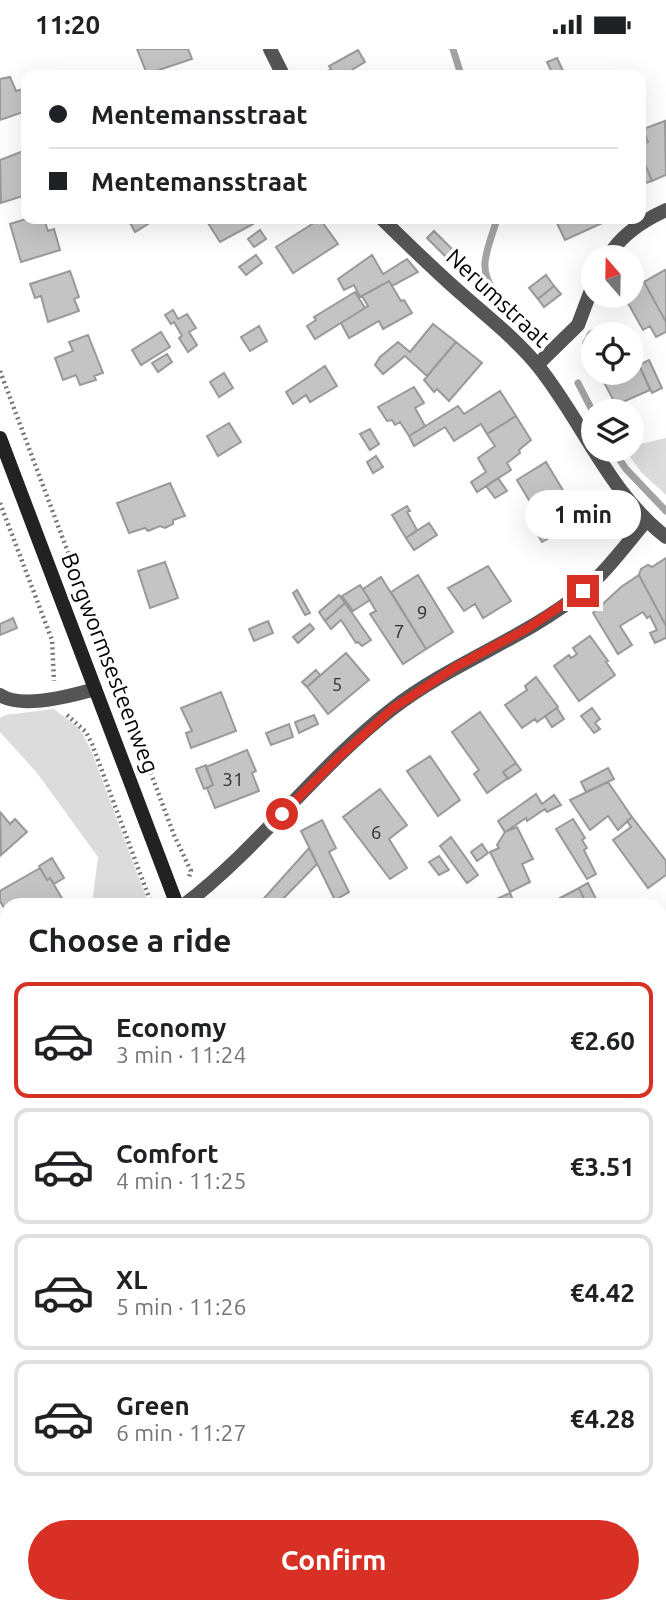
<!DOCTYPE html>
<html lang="en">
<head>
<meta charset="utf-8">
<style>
  :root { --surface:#fff; --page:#f2f2f2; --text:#202124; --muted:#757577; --line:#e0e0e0; --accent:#d93025 }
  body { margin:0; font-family:Ubuntu,sans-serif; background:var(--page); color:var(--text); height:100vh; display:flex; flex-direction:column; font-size:26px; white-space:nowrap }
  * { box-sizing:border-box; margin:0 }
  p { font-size:23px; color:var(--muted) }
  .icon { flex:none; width:38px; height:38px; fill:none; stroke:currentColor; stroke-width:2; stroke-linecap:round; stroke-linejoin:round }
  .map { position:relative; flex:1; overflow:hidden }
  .panel { position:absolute; left:0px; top:849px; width:667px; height:716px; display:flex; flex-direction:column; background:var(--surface); border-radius:21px 21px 0 0; box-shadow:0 7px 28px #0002 }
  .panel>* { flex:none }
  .top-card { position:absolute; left:21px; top:21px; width:625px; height:154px; border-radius:14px; box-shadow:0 7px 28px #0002; display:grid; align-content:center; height:154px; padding:0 28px; background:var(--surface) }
  .needle { width:46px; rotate:340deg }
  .buttons { position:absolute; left:581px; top:196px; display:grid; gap:14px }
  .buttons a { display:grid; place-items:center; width:63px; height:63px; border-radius:50%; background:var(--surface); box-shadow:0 7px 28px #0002; font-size:35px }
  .end { position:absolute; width:32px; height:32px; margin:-16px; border:9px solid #d93025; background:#fff; box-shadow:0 0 0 4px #fff }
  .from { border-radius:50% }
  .bubble { position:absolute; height:49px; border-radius:24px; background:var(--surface); box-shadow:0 7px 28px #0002; font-size:23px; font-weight:700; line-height:49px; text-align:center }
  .top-card b { display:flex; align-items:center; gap:24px; height:66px; font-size:26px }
  .top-card b+b { border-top:2px solid var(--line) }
  .top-card i { width:18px; height:18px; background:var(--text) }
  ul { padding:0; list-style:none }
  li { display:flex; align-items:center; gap:21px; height:116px; margin:0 14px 10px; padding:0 14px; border:4px solid var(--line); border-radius:14px }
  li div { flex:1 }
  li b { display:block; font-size:26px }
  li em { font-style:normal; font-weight:700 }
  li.selected { border-color:var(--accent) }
  li>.icon { width:63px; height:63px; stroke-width:1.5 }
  h2 { padding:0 28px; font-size:32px; line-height:84px }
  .button { display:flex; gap:14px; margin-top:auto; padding:14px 28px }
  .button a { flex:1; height:80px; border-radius:42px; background:var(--accent); color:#fff; font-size:28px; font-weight:700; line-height:80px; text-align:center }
  .status { display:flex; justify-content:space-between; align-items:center; height:49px; padding:0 35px; background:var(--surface); direction:ltr }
  .status svg { height:19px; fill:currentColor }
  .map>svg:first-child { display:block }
  .green { fill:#dcdcdc }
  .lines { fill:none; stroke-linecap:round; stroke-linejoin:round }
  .stream { stroke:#a3a3a3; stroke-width:7 }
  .building { fill:#c4c4c4; stroke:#999; stroke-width:2 }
  .path { stroke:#777; stroke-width:4.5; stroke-dasharray:2 3.5; stroke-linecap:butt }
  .street { stroke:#555; stroke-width:14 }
  .secondary { stroke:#222; stroke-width:14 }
  .route { stroke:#d93025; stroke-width:9 }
  .labels { text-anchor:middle; stroke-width:7; stroke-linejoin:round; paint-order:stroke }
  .number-label { font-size:19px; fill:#313131 }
  .street-label { font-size:23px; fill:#000; stroke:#fff }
</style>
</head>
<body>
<div class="status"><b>11:20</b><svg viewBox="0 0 49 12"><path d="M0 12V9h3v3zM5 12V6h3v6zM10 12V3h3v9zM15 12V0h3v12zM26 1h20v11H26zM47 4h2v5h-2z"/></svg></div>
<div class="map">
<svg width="666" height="1564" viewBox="0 0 666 1564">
  <rect width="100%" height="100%" fill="#fff"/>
  <path class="green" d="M666 389V446L641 423 625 401H632V397Z
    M54 660 80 680 91 701 149 856H92L98 808 37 724 0 683V669L5 666Z
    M666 1171V1362L665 1360 660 1363V1175Z
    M7 1492V1558H77V1564H0V1493Z
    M403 1558H514L516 1564H404Z"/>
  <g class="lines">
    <path class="stream" d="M453 0 461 26
      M497 170C493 184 486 200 485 214 483 241 512 261 528 279
      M578 334 593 363
      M613 401 626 420 666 462"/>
  </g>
  <path class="building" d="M137 0H188L192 10 147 25Z
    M358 1 365 13 347 24 348 26H321L331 20 329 17Z
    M557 9 565 26H553L547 13Z
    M10 28 16 42 26 39V62L0 71V30Z
    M665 72 666 126 652 132 640 103V96L648 93 643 80Z
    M26 101V146L1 154 0 111Z
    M640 103 652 132 640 136Z
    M26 170H44L48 182 54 180 60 201 21 213 10 175Z
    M128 170H156L135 183Z
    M208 170H250L253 175 220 193 206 171Z
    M320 170 338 195 293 224 276 198Z
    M555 170H611L565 191Z
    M260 181 266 190 254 198 248 190Z
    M434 182 455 203 448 210 427 189Z
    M256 206 262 214 246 226 239 218Z
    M372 206 383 225 407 210 418 223 392 237 389 232 360 248 354 236 344 241 338 230Z
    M665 221 666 223V273L644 233Z
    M70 222 79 248 74 250 79 262 48 273 41 247 35 249 30 235Z
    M546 226 554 237 538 250 529 239Z
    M389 232 401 252 404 251 412 264 383 280 379 272 349 289 341 274 368 257 362 247Z
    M644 233 666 273V283L656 288 650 277 643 281 624 247H632V239Z
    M554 237 561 245 544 258 538 250Z
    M355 243 365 259 315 290 307 277 316 271 314 268Z
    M173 261 178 270 187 265 196 279 189 283 197 296 188 303 179 289 182 287 174 273 171 275 165 266Z
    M433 275 456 293 427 327 405 307 383 325 375 316 380 308 398 293 410 303Z
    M607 275 611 285H593V313L583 294 589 283Z
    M259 277 267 292 250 302 241 288Z
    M161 283 170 298 141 316 132 301Z
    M88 286 103 324 94 327 96 331 80 336 76 326 63 331 55 309 73 302 69 293Z
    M456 293 482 314 449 352 437 340 434 343 424 331Z
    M167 305 172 313 158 323 152 314Z
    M649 311 662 339 652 344 639 316Z
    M325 317 337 337 310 353 306 346 293 355 286 343Z
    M640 318 650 341 616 356 599 324H632Z
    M224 324 233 339 219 348 210 333Z
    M414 338 424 354 415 359 425 377 409 387 400 373 395 376 392 371 387 372 378 358Z
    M500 342 516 367 487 385 481 375 454 392 445 378 414 397 409 387 458 357 464 365Z
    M516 367 531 391 519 401 520 404 507 414 511 421 477 443 471 433 486 423 478 409 495 397 487 385Z
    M229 374 241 393 218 407 207 387Z
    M370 380 379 395 370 401 360 385Z
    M376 407 383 418 373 424 367 413Z
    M546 413 573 458 570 459 578 473 551 488 517 431Z
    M498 429 507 442 495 449 486 437Z
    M170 434 185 467 173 471V475L165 479 160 477 148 482 145 479 129 484 117 454Z
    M407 457 410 462 407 463 417 481 406 489 392 466Z
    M536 463 551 488 542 493 527 468Z
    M429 474 437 486 414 501 406 489Z
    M666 509V577L639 526 641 520 648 516 652 518Z
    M165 513 178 549 150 559 138 522Z
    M488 517 511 552 483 569 475 555 464 562 448 539Z
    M418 526 453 583 426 600 391 543Z
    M639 526 666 577V589L655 594 650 584 657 581 650 567 647 569 643 563 620 577 632 596 618 605 593 564 621 538Z
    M381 528 426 600 403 615 370 565 376 562 363 540Z
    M360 536 370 551 353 562 342 547Z
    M297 541 310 564 305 566 293 544Z
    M339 546 345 554 325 572 319 563Z
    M345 554 371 591 362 597 358 593 356 594 341 571 331 580 325 572Z
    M13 569 17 579 0 586V575Z
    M268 572 273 584 254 592 249 580Z
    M310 575 314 580 298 594 293 588Z
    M590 587 608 612 606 613 615 626 579 652 554 617 569 606 571 609 577 605 573 599Z
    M346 604 369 631 328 665 307 638Z
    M316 621 320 626 307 638 302 633Z
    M536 628 558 658 537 673 535 670 522 679 505 656 527 641 525 637Z
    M221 643 236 682 191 699 186 684 192 682 181 659Z
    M557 659 564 670 552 678 545 667Z
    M592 659 600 670 595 674 600 680 594 684 581 667Z
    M480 663 516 714 503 723 508 729 487 744 474 725 479 721 452 683Z
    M314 666 318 675 299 684 295 673Z
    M289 675 293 688 271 696 266 684Z
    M247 701 256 722 252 724 259 742 215 759 207 739 213 736 206 718Z
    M430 707 460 751 438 767 407 722Z
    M516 714 521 721 508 730 503 723Z
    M206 716 213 736 204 740 196 720Z
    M608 719 614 730 586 743 581 733Z
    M608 733 632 768 618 781 608 767 590 781 570 751Z
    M380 740 407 776 389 790 407 819 390 830 343 768Z
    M536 745 542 755 554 746 561 756 547 763 545 760 527 772 526 769 505 783 498 772Z
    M0 763 10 775 15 770 27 783 1 806Z
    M632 768 666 812V826L648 839 613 791 631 778 627 772Z
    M573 770 585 789 582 791 587 799 584 801 596 825 587 830 556 780Z
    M322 771 336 799 329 803 349 843 335 851 301 782Z
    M517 778 533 810 522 815 530 833 510 843 490 803 499 799 497 796 505 783Z
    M451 788 478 826 467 834 440 797Z
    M482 795 488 804 477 812 471 803Z
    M309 799 317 815 277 856H258Z
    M439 807 449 821 439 826 429 813Z
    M52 809 64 829 54 835 50 829 47 831 39 817Z
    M40 819 47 831 50 829 66 856H32L28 850 20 856H7V864L0 852V842Z
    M588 834 599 856H587L579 839Z
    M579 839 587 856H547Z
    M510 844 515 856H494L492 852Z
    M666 1059V1104L660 1107V1060L661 1062Z
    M328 1558H358L360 1564H329Z
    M523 1558H557L560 1564H525Z"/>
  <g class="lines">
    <path class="path" d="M0 322 174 786 191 822 189 828
      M0 454 52 591 54 632
      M67 666 86 683 92 695 150 851 157 853"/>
    <path class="street" d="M270 0 283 26
      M382 170C409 196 435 222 464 247 489 269 517 291 538 317 583 373 608 443 666 488
      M608 208C620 187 644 171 666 161
      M537 316 578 276 593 236
      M0 646C21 660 71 647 95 640
      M184 856C260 798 317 718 392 660 451 614 524 590 582 543 603 527 628 493 646 472
      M660 891 666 887
      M0 988 7 983
      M638 1564 666 1556"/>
    <path class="secondary" d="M0 389 177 856
      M381 1558 382 1564"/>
  </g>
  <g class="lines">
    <path class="route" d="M282 765 341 706 392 660 454 619 528 579 583 542"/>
  </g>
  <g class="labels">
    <g class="number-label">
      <text x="422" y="570">9</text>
      <text x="399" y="589">7</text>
      <text x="337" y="642">5</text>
      <text x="233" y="737">31</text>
      <text x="376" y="790">6</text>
    </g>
    <g class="street-label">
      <text transform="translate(498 249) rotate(43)" y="8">Nerumstraat</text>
      <text transform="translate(110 614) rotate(69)" y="8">Borgwormsesteenweg</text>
    </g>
  </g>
</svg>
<div class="buttons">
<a><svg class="needle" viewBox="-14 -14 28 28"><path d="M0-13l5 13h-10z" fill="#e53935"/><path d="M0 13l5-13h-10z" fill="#757577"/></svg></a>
<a><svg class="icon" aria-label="locate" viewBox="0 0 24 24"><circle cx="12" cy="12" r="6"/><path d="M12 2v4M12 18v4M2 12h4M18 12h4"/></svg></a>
<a><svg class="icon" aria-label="layers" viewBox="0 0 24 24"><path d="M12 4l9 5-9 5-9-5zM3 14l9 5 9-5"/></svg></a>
</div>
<i class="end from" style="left:282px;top:765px"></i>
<i class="end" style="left:583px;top:542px"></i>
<div class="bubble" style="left:525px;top:441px;width:116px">1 min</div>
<div class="top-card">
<b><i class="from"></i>Mentemansstraat</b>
<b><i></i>Mentemansstraat</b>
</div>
<section class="panel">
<h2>Choose a ride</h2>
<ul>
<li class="selected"><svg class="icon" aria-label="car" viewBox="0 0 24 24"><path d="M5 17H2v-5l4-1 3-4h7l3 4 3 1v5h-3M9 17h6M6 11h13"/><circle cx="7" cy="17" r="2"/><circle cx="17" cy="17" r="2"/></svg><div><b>Economy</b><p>3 min · 11:24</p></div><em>€2.60</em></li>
<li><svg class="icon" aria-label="car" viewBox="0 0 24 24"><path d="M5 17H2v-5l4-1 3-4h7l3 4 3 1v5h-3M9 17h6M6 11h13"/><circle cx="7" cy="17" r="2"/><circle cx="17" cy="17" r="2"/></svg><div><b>Comfort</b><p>4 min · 11:25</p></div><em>€3.51</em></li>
<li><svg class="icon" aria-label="car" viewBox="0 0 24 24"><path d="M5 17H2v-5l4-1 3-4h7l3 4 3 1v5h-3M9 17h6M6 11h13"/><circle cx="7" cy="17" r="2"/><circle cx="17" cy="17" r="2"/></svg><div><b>XL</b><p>5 min · 11:26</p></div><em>€4.42</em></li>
<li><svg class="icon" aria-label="car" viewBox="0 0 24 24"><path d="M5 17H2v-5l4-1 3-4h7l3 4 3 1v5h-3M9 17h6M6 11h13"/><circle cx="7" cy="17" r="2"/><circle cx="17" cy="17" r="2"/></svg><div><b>Green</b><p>6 min · 11:27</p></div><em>€4.28</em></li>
</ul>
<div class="button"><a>Confirm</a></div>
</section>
</div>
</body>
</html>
